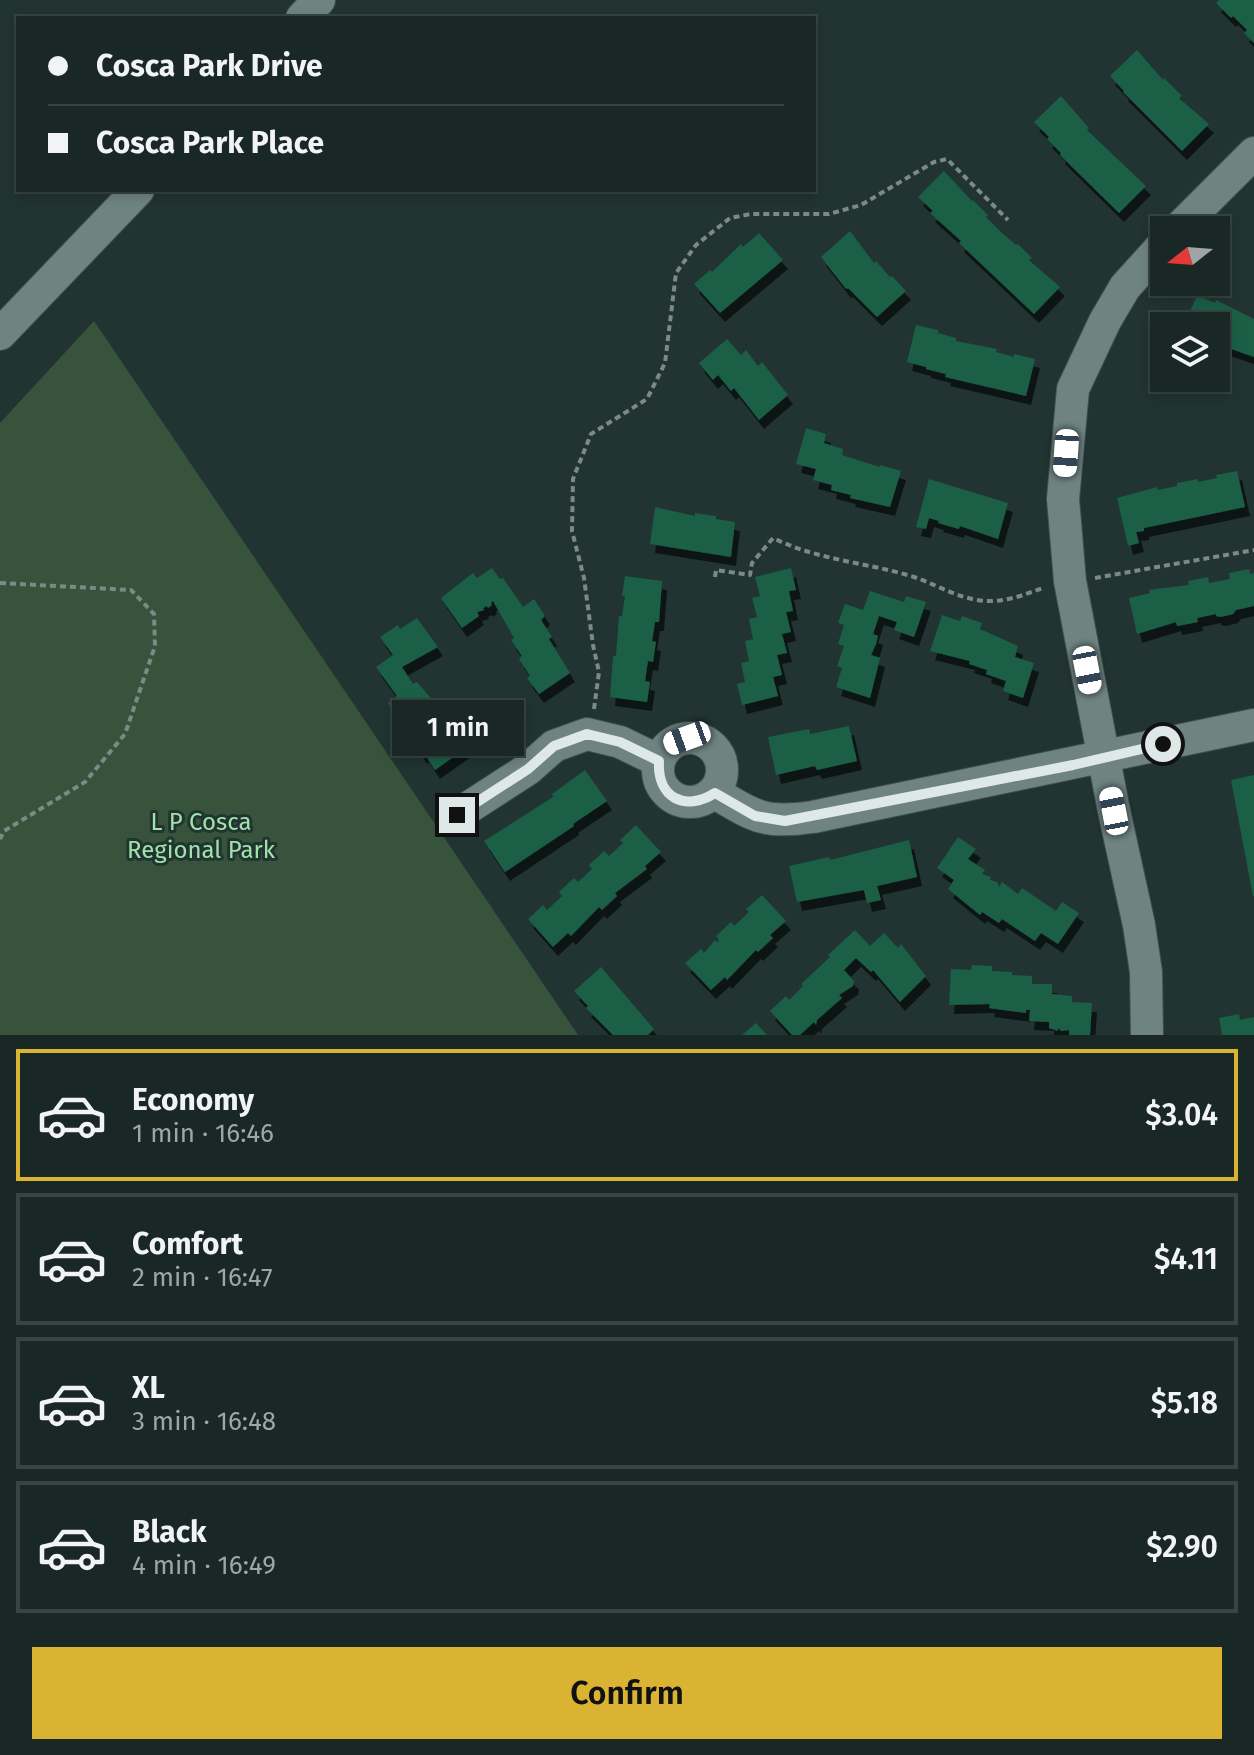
<!DOCTYPE html>
<html lang="en">
<head>
<meta charset="utf-8">
<style>
  :root { --surface:#192725; --page:#222f2d; --text:#f1f3f6; --muted:#9fa5a7; --line:#374442; --accent:#dab333 }
  body { margin:0; font-family:"Fira Sans",sans-serif; background:var(--page); color:var(--text); height:100vh; display:flex; flex-direction:column; font-size:30px; white-space:nowrap }
  * { box-sizing:border-box; margin:0 }
  p { font-size:26px; color:var(--muted) }
  .icon { flex:none; width:44px; height:44px; fill:none; stroke:currentColor; stroke-width:2; stroke-linecap:round; stroke-linejoin:round }
  .map { position:relative; height:1035px; overflow:hidden }
  .drawer { display:flex; flex-direction:column; background:var(--surface); flex:1 }
  .drawer>* { flex:none }
  .hud { position:absolute; left:16px; top:16px; width:800px; height:176px; border-radius:0px; box-shadow:0 4px 12px #0003,0 0 0 2px var(--line); display:grid; align-content:center; height:176px; padding:0 32px; background:var(--surface) }
  .needle { width:52px; rotate:253deg }
  .tools { position:absolute; left:1150px; top:216px; display:grid; gap:16px }
  .tools a { display:grid; place-items:center; width:80px; height:80px; border-radius:0px; background:var(--surface); box-shadow:0 4px 12px #0003,0 0 0 2px var(--line); font-size:40px }
  .end { position:absolute; width:36px; height:36px; margin:-18px; border:10px solid #dee9e7; background:#111; box-shadow:0 0 0 4px #111 }
  .from { border-radius:50% }
  .bubble { position:absolute; height:56px; border-radius:0px; background:var(--surface); box-shadow:0 4px 12px #0003,0 0 0 2px var(--line); font-size:26px; font-weight:600; line-height:56px; text-align:center }
  .car { position:absolute; width:24px; height:48px; margin:-24px -12px; border-radius:10px; box-shadow:0 0 6px 2px #0007; background:linear-gradient(#fff 24%,#345 0 40%,#fff 0 76%,#345 0 86%,#fff 0) }
  .hud b { display:flex; align-items:center; gap:28px; height:76px; font-size:30px }
  .hud b+b { border-top:2px solid var(--line) }
  .hud i { width:20px; height:20px; background:var(--text) }
  ul { padding:14px 0 0; list-style:none }
  li { display:flex; align-items:center; gap:24px; height:132px; margin:0 16px 12px; padding:0 16px; border:4px solid var(--line); border-radius:0px }
  li div { flex:1 }
  li b { display:block; font-size:30px }
  li em { font-style:normal; font-weight:600 }
  li.on { border-color:var(--accent) }
  li>.icon { width:72px; height:72px; stroke-width:1.5 }
  .action { display:flex; gap:16px; margin-top:auto; padding:16px 32px }
  .action a { flex:1; height:92px; border-radius:0px; background:var(--accent); color:#111; font-size:32px; font-weight:600; line-height:92px; text-align:center }
  .map>svg:first-child { display:block }
  .green { fill:#38533b }
  .building { fill:#1b5e47; filter:url(#shadow) }
  .lines { fill:none; stroke-linecap:round; stroke-linejoin:round }
  .minor-casing { stroke:#40514f; stroke-width:34 }
  .path { stroke:#7a8a87; stroke-width:4; stroke-dasharray:6 4; stroke-linecap:butt }
  .minor { stroke:#6f8481; stroke-width:32 }
  .route { stroke:#dee9e7; stroke-width:10 }
  .labels { text-anchor:middle; stroke-width:6; stroke-linejoin:round; paint-order:stroke }
  .park-label { font-size:24px; fill:#a0e3a8; stroke:#213431 }
</style>
</head>
<body>
<div class="map">
<svg width="1254" height="1035" viewBox="0 0 1254 1035">
  <defs>
    <filter id="shadow"><feDropShadow dx="5" dy="9" stdDeviation="0" flood-color="#0009"/></filter>
  </defs>
  <rect width="100%" height="100%" fill="#213431"/>
  <path class="green" d="M94 321 578 1035H0V423Z"/>
  <path class="building" d="M1219 0H1254V43L1244 33 1247 30 1233 16 1231 18 1216 3Z
    M1137 50 1163 80 1164 78 1182 96 1179 98 1209 124 1182 151 1123 92 1124 91 1110 76Z
    M1061 96 1089 128 1087 130 1146 186 1119 213 1060 155 1061 153 1047 139 1049 137 1034 122Z
    M944 171 972 201 973 200 988 215 986 217 1001 232 1016 245 1018 244 1032 258 1029 260 1060 287 1034 314 959 243 961 241 930 213 933 211 918 197Z
    M850 231 874 263 876 261 890 277 892 276 906 291 877 317 848 288 846 289 821 257Z
    M759 233 783 260 720 313 694 284 710 270 712 272 741 244 743 247Z
    M1197 295 1215 303 1216 300 1254 319V357L1220 345 1216 342V326H1184Z
    M916 325 938 330V333L956 338V341L997 349 996 352 1014 357V354L1035 359 1026 396 945 377 946 374 926 369V367L907 362Z
    M727 339 741 355 746 350 758 366 762 362 788 395 759 420 734 388 731 391 718 375 713 380 699 363Z
    M806 428 826 434 824 443 843 449 842 455 880 467V465L901 471 890 507 850 498 851 495 831 490 832 485 813 480 816 469 796 464Z
    M1237 471 1245 507 1144 528V531L1136 532 1139 543 1128 546 1117 498 1157 487 1158 490 1177 486V483L1198 479V482L1217 478 1216 475Z
    M929 479 1008 503 998 539 960 526 959 529 938 523 939 521 929 518 926 529 916 527Z
    M655 507 695 516V513L716 516V519L735 522 731 557 650 544Z
    M492 568 500 579 503 578 523 607 534 599 545 616 541 620 552 637 549 639 570 673 539 694 527 678 530 676 519 659 522 656 511 640 514 638 493 601 491 603 492 605 488 608 487 606 483 608 484 610 477 612 479 616 462 628 441 598 473 573 477 578Z
    M791 568 796 590 789 591 793 611 786 612 791 632 782 634 787 653 777 655 782 675 773 677 778 696 742 705 737 684 745 682 741 663 749 661 745 641 753 639 749 619 757 617 752 598 760 596 755 577Z
    M1249 569 1250 574 1254 573V606L1236 610 1233 614 1221 617 1216 616V614L1197 618 1198 622 1177 626 1176 622 1137 634 1129 598 1150 593 1149 590 1189 585 1188 581 1208 577 1209 583 1230 579 1229 573Z
    M625 576 662 581 659 622H655L652 641 656 642 653 662 648 661 645 681 650 682 647 702 610 697 613 656H616L619 616H622L625 596H622Z
    M870 591 904 602 906 596 926 602 914 637 894 630 897 622 879 616 873 634 878 636 876 644 871 655 880 658 870 698 836 687 842 668 837 666 844 646 838 644 844 625 838 623 845 604 863 610Z
    M942 615 960 621 962 616 982 623 980 629 1018 646 1015 657 1034 663 1023 698 1003 691 1006 681 986 674 987 670 969 664 970 661 930 651Z
    M417 618 438 647 402 667 413 684 417 682 430 697 442 715 440 716 466 748 435 770 424 753 422 755 388 703 397 696 376 667 393 655 380 637 398 625 400 629Z
    M849 726 857 761 817 770 815 766 776 775 768 737 809 729 810 734Z
    M585 770 607 801 573 824 574 826 505 872 484 841 553 797 552 794Z
    M1254 775V896H1253L1231 780Z
    M636 825 661 852 645 866 647 869 615 893 617 896 602 910 599 907 571 936 568 933 553 947 528 919 543 905 547 910 562 896 559 892 574 878 578 882 592 869 589 865 604 851 609 856 623 843 620 840Z
    M958 837 976 849 968 859 985 870 982 874 991 877 990 880 997 882 999 887 1002 882 1018 894 1022 888 1056 911 1062 902 1079 913 1058 944 1041 933 1035 941 1002 919 999 923 982 912 980 915 948 889 954 880 937 868Z
    M909 840 917 877 877 886 881 900 867 903 864 890 797 902 789 866 829 857 830 860Z
    M762 895 786 921 770 935 773 938 758 952 756 950 727 980 725 977 711 990 685 963 701 949 704 953 715 940 717 942 719 940 716 936 731 922 734 926 749 912 746 909Z
    M855 930 870 946 884 933 898 948 901 944 926 976 900 1002 873 970 871 972 856 958 844 970 854 981 853 986 839 995 842 998 817 1020 816 1025 814 1022 800 1035H792L770 1011 786 996 789 1000 803 986 801 984 830 957 828 955Z
    M972 965 992 966V971L1012 972V975L1032 976V984H1052V994L1072 996V1002L1092 1003 1090 1035H1069V1030L1061 1031 1058 1028V1031L1049 1028V1022L1029 1021 1030 1010H1026V1013L989 1008 990 1004 949 1005 951 969 971 970Z
    M601 967 654 1029 648 1035H613L586 1008 588 1006 574 991Z
    M1239 1014 1240 1020 1254 1017V1035H1222L1219 1018Z
    M756 1023 767 1035H742Z"/>
  <g class="lines">
    <defs>
      <path id="minor" d="M302 18 319 0
        M1177 230 1254 153
        M0 334 138 190
        M658 770a32 32 0 1 1 64 0a32 32 0 1 1-64 0Z
        M715 793C756 817 764 824 813 817L1254 725
        M457 815 528 769 554 746 587 734 620 742 659 761
        M1147 1035 1146 972 1139 925 1114 811 1070 581 1063 499 1073 389 1105 321 1125 287 1164 244"/>
    </defs>
    <use href="#minor" class="minor-casing"/>
    <path class="path" d="M715 577 716 570 750 575 752 563 773 538C820 561 866 562 914 577 940 586 962 601 990 601 1009 601 1026 594 1043 588
      M1095 578 1254 550
      M0 583 131 590 154 614 155 646 125 734 85 782 4 831 0 839
      M594 709 599 672 593 645 584 578 572 531 573 479 591 434 647 399 665 363 676 273 696 245 730 218 751 214H829L861 205 934 162 947 159 1008 220"/>
    <use href="#minor" class="minor"/>
  </g>
  <g class="lines">
    <path class="route" d="M457 815 528 769 554 746 587 734 620 742 659 761C657 798 685 812 715 793L755 816 785 821 1073 765 1163 744"/>
  </g>
  <g class="labels">
    <g class="park-label">
      <text x="201" y="830">L P Cosca<tspan x="201" dy="28">Regional Park</tspan></text>
    </g>
  </g>
</svg>
<div class="tools">
<a><svg class="needle" viewBox="-14 -14 28 28"><path d="M0-13l5 13h-10z" fill="#e53935"/><path d="M0 13l5-13h-10z" fill="#9fa5a7"/></svg></a>
<a><svg class="icon" aria-label="layers" viewBox="0 0 24 24"><path d="M12 4l9 5-9 5-9-5zM3 14l9 5 9-5"/></svg></a>
</div>
<i class="end from" style="left:1163px;top:744px"></i>
<i class="end" style="left:457px;top:815px"></i>
<div class="bubble" style="left:392px;top:700px;width:132px">1 min</div>
<i class="car" style="left:1066px;top:453px;rotate:184deg"></i>
<i class="car" style="left:1087px;top:670px;rotate:169deg"></i>
<i class="car" style="left:687px;top:738px;rotate:250deg"></i>
<i class="car" style="left:1114px;top:811px;rotate:349deg"></i>
<div class="hud">
<b><i class="from"></i>Cosca Park Drive</b>
<b><i></i>Cosca Park Place</b>
</div>
</div>
<section class="drawer">
<ul>
<li class="on"><svg class="icon" aria-label="car" viewBox="0 0 24 24"><path d="M5 17H2v-5l4-1 3-4h7l3 4 3 1v5h-3M9 17h6M6 11h13"/><circle cx="7" cy="17" r="2"/><circle cx="17" cy="17" r="2"/></svg><div><b>Economy</b><p>1 min · 16:46</p></div><em>$3.04</em></li>
<li><svg class="icon" aria-label="car" viewBox="0 0 24 24"><path d="M5 17H2v-5l4-1 3-4h7l3 4 3 1v5h-3M9 17h6M6 11h13"/><circle cx="7" cy="17" r="2"/><circle cx="17" cy="17" r="2"/></svg><div><b>Comfort</b><p>2 min · 16:47</p></div><em>$4.11</em></li>
<li><svg class="icon" aria-label="car" viewBox="0 0 24 24"><path d="M5 17H2v-5l4-1 3-4h7l3 4 3 1v5h-3M9 17h6M6 11h13"/><circle cx="7" cy="17" r="2"/><circle cx="17" cy="17" r="2"/></svg><div><b>XL</b><p>3 min · 16:48</p></div><em>$5.18</em></li>
<li><svg class="icon" aria-label="car" viewBox="0 0 24 24"><path d="M5 17H2v-5l4-1 3-4h7l3 4 3 1v5h-3M9 17h6M6 11h13"/><circle cx="7" cy="17" r="2"/><circle cx="17" cy="17" r="2"/></svg><div><b>Black</b><p>4 min · 16:49</p></div><em>$2.90</em></li>
</ul>
<div class="action"><a>Confirm</a></div>
</section>
</body>
</html>
